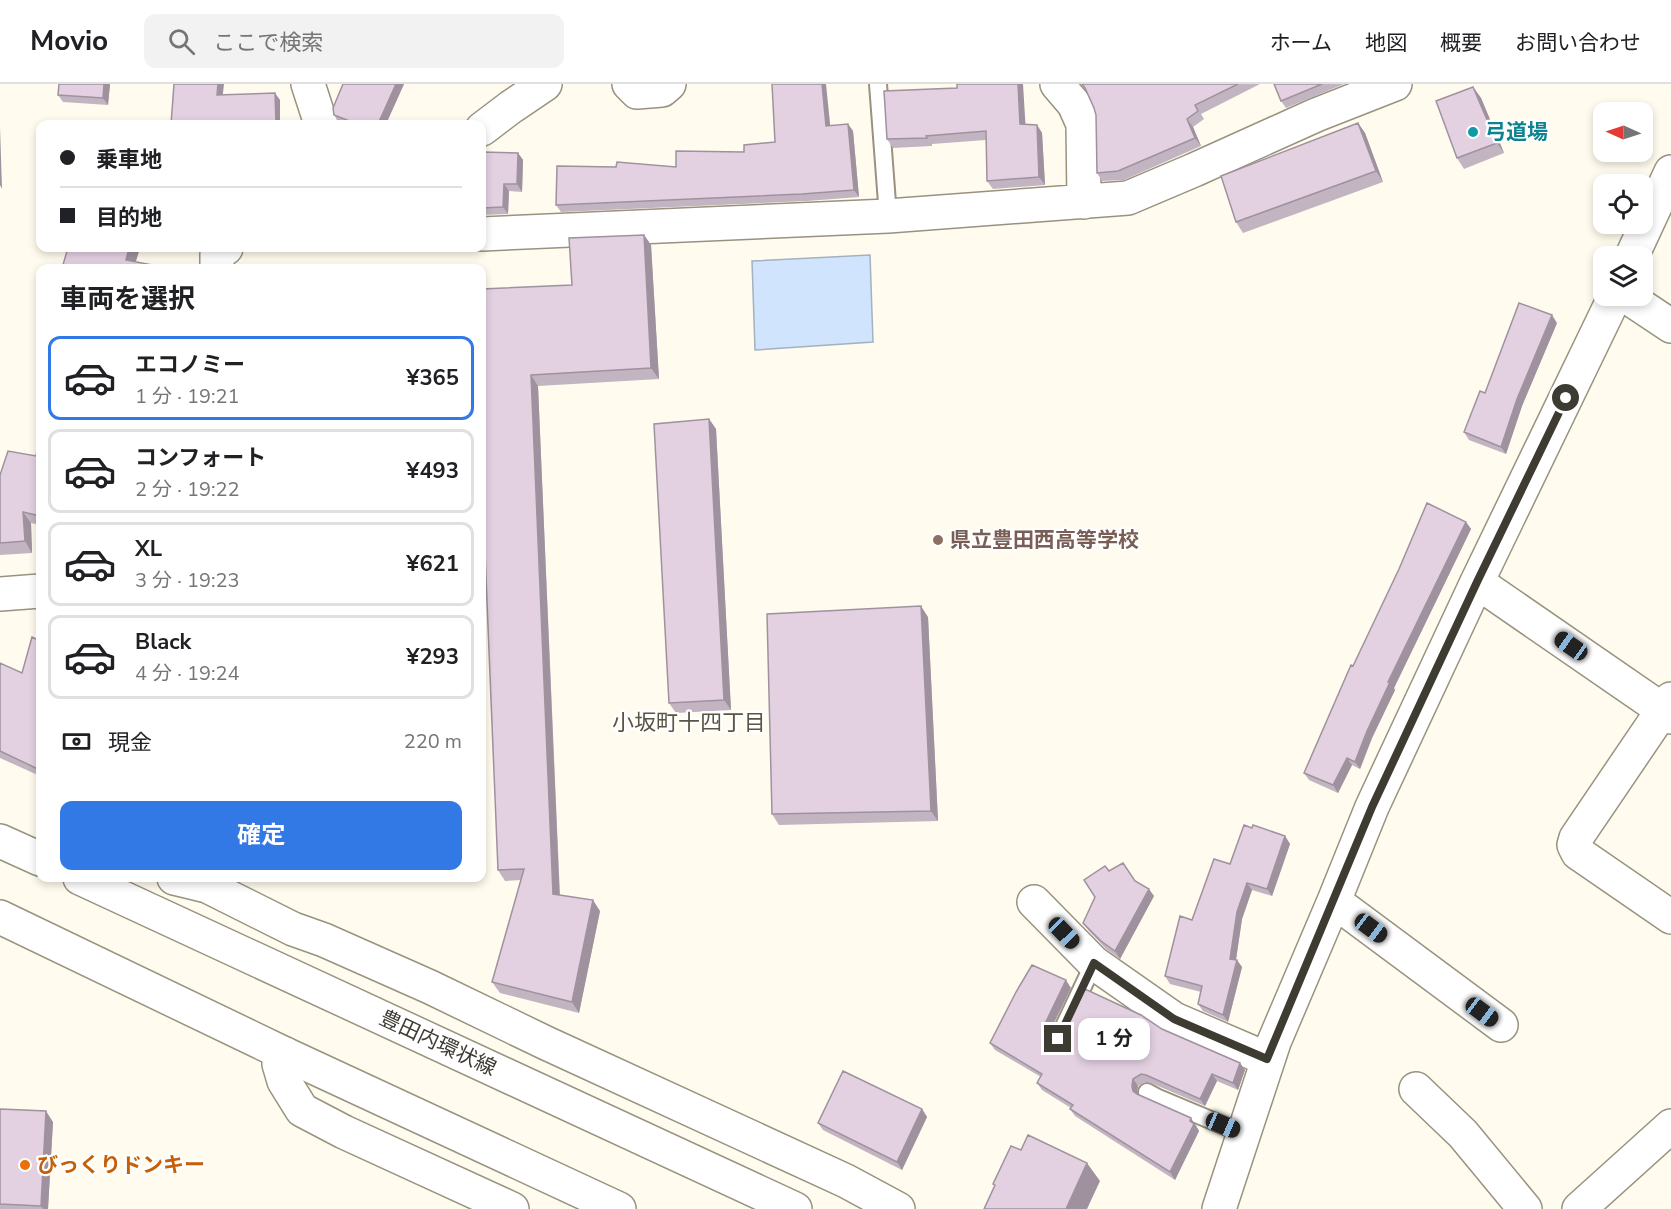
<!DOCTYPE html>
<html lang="ja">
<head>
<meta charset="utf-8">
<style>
  :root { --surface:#fff; --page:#f2f2f2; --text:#202124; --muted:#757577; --line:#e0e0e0; --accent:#3379e6 }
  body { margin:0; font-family:"Nunito Sans","Noto Sans JP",sans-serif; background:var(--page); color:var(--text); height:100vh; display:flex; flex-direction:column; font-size:22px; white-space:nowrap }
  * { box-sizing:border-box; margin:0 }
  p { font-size:20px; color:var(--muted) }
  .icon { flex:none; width:33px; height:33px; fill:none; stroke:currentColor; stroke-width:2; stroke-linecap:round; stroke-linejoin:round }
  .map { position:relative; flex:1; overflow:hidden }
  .details { position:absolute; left:36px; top:180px; width:450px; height:618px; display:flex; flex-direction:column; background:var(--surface); border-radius:12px; box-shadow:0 3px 9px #0003 }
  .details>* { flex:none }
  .hud { position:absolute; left:36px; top:36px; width:450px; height:132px; border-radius:12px; box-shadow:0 3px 9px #0003; display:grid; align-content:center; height:132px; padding:0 24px; background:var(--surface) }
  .needle { width:39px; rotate:273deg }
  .controls { position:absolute; left:1593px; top:18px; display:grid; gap:12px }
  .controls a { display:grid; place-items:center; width:60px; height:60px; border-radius:12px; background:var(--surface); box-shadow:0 3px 9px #0003; font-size:30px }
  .end { position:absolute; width:27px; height:27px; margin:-14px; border:8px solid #3d3b32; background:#fff; box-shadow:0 0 0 3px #fff }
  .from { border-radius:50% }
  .bubble { position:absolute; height:42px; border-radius:12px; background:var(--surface); box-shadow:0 3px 9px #0003; font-size:20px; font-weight:700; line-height:42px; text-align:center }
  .car { position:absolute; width:18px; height:36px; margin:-18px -9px; border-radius:8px; box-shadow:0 0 4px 2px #0007; background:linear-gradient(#222 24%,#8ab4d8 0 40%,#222 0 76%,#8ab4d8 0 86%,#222 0) }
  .hud b { display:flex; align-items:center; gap:21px; height:57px; font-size:22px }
  .hud b+b { border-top:2px solid var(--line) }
  .hud i { width:15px; height:15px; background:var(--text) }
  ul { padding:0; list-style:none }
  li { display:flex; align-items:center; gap:18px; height:84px; margin:0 12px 9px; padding:0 12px; border:3px solid var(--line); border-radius:12px }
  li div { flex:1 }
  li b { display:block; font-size:22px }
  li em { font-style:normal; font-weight:700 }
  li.on { border-color:var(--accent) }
  li>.icon { width:54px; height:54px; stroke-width:1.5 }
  h2 { padding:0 24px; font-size:27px; line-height:72px }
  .pay { display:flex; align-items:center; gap:15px; height:66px; padding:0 24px; font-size:22px }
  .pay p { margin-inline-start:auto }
  .action { display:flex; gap:12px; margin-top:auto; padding:12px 24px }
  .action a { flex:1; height:69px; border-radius:12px; background:var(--accent); color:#fff; font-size:24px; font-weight:700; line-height:69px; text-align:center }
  header { display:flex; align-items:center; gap:36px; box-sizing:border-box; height:84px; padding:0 30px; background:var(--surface); border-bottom:2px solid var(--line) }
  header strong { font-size:28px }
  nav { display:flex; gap:33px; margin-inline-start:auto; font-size:21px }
  .search { width:420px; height:54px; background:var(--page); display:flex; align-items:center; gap:15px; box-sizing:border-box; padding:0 21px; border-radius:12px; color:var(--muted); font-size:22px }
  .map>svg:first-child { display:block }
  .water { fill:#d0e4fd; stroke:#a4b1c0; stroke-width:1.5 }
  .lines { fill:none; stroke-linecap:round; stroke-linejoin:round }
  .lane-casing { stroke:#98927e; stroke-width:20 }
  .street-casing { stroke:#98927e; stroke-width:36 }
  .secondary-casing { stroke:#98927e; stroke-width:36 }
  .lane { stroke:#fff; stroke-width:16 }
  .street { stroke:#fff; stroke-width:33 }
  .secondary { stroke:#fff; stroke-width:33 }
  .wall { fill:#c3b4c2 }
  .shaded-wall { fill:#9f929e }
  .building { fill:#e3d1e2; stroke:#9f929e; stroke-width:1.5 }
  .route { stroke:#3d3b32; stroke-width:8 }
  .culture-dot { fill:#0f9aa8; stroke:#fff; stroke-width:2 }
  .education-dot { fill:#8d6e63; stroke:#fff; stroke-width:2 }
  .food-dot { fill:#e8710a; stroke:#fff; stroke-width:2 }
  .labels { text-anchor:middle; stroke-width:4.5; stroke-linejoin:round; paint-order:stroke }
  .culture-label { font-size:21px; font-weight:bold; fill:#0d838f; stroke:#fff; text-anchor:start }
  .education-label { font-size:21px; font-weight:bold; fill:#785e54; stroke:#fff; text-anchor:start }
  .street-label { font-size:21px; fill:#3d3b32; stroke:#fff }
  .food-label { font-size:21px; font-weight:bold; fill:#c56008; stroke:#fff; text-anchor:start }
  .neighbourhood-label { font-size:22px; fill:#5a5442; stroke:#fff }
</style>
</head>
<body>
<header>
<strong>Movio</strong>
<div class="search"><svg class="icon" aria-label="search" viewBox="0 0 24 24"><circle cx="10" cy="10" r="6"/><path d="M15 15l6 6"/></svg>ここで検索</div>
<nav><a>ホーム</a><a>地図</a><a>概要</a><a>お問い合わせ</a></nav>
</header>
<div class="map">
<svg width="1671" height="1125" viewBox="0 0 1671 1125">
  <rect width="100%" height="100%" fill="#fffbee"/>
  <path class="water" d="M870 171 873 258 755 266 752 177Z"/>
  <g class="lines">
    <defs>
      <path id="lane" d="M878 0 888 132
        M1058 955 1094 879
        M1147 1008 1158 1014 1244 1050"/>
      <path id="street" d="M308 0 321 40
        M629 0 637 8 662 6 669 0
        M1057 0 1074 20 1083 40 1084 118
        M482 45 511 23 545 0
        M482 150 888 132 1128 114 1194 86 1316 31 1395 0
        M1632 172 1671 88
        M217 184V170L226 164
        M1626 212 1671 242
        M1477 498 1664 627 1671 633
        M0 510 40 507
        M1671 615 1664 627 1654 639 1576 754 1574 761 1578 769 1671 833
        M174 794 207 802 293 845 324 856 430 903 546 959 846 1097 898 1125
        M1334 817 1501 941
        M1034 818 1094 879 1174 935 1267 975
        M285 970 279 980 284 997 302 1026 344 1048 512 1125
        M1416 1005 1463 1050 1525 1125
        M1219 1125 1274 958 1334 817 1372 723 1477 498 1615 212
        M1579 1125 1671 1042"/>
      <path id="secondary" d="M0 757 40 775
        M80 794 795 1125
        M0 833 285 970 619 1125"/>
    </defs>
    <use href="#lane" class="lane-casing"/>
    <use href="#street" class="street-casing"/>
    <use href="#secondary" class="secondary-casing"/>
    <use href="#lane" class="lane"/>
    <use href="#street" class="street"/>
    <use href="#secondary" class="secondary"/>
  </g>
  <path class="wall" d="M110 0 108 21 63 18 58 11Z
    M404 0 386 40H345L339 38 334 31Z
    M1081 0H1260L1201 30 1204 35 1193 43 1201 62 1124 96 1102 97 1097 89 1096 31 1094 24 1086 6Z
    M1274 0H1344L1286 24 1281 17Z
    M1473 3 1481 14 1504 69 1464 85 1457 74Z
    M957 4 1026 41H1037L1042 49 1045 101 993 105 987 97 986 56 932 60V62L893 64 887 55Z
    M1358 39 1365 49 1383 98 1243 149 1236 138Z
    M848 40 853 47 859 113 807 117 561 128 556 121 676 83 744 68 830 42Z
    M482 68 518 69 523 76 522 108 509 107 508 130 482 131Z
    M644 151 651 161 659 295 538 302 560 811 600 827 579 929 500 909 492 898 521 796 505 797 498 786 482 396 572 201Z
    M1557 239 1522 322 1506 370 1469 356 1464 348 1485 309Z
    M709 335 716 345 731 626 676 629 669 619Z
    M40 352V441L31 439 32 469 0 471V391L36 372Z
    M1466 438 1471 445 1394 604 1395 606 1372 654 1360 685 1352 681 1338 709 1309 696 1304 689 1353 582Z
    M928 533 938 737 779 741 772 730Z
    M40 557V692L0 674V579L22 589Z
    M1252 744 1285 752 1290 760 1272 812 1252 806 1242 835 1236 876 1242 883 1228 938 1203 927 1198 920 1201 908 1170 900 1165 892Z
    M1109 787 1135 797 1154 812 1120 875 1106 865 1088 846 1083 839Z
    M1071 904 1048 951V956L1054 958 1162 945 1240 979 1245 986 1238 1006 1217 997 1205 1022 1151 999 1146 998 1138 1002 1137 1010 1196 1041 1199 1047 1175 1096 1075 1032 1070 1025 1071 1024 1042 1006 1037 999 1041 993 995 966 990 959Z
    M0 1025 53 1038 48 1125H0Z
    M922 1025 927 1033 902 1086 823 1046 818 1039Z"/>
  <path class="shaded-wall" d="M104 0H110L108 21 103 14Z
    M218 0H224L222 18 217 11Z
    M396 0H404L386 40H378Z
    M822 0H826L831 49 826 42Z
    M1018 0H1023L1026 49 1020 40Z
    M1473 3 1481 14 1504 69 1497 59Z
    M275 9 280 16V40H276Z
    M1187 35 1193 43 1201 62 1195 54Z
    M1358 39 1365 49 1383 98 1376 87Z
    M848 40 853 47 859 113 854 106Z
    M1037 41 1042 49 1045 101 1039 93Z
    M0 43 2 105 0 101Z
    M518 69 523 76 522 108 517 100Z
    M504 100 509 107 508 130 503 123Z
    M644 151 651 161 659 295 651 284Z
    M129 164H140L134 184 126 176Z
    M1552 231 1557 239 1522 322 1506 370 1501 363 1517 315Z
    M531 291 538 302 560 820 553 810Z
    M709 335 716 345 731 626 724 616Z
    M23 428 31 439 32 469 25 457Z
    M1466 438 1471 445 1394 604 1395 606 1372 654 1360 685 1355 678 1367 647 1388 598Z
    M921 522 928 533 938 737 931 727Z
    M1347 674 1352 681 1338 709 1333 701Z
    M1285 752 1290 760 1272 812 1267 805Z
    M1247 799 1252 806 1242 835 1235 882 1230 875 1237 828Z
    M1149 805 1154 812 1120 875 1115 867Z
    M593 816 600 827 579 929 572 918Z
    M1237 876 1242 883 1228 938 1223 931Z
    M1066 896 1071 904 1048 951V956L1043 949V944Z
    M1240 979 1245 986 1238 1006 1233 999Z
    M1212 990 1217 997 1205 1022 1200 1015Z
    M1133 995 1138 1002 1137 1009 1138 1014 1133 1007 1132 1002Z
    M922 1025 927 1033 902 1086 897 1078Z
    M46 1027 53 1038 48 1125H43L41 1122Z
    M1191 1034 1199 1047 1175 1096 1170 1088Z
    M1087 1079 1100 1097 1087 1125H1066Z"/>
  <path class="building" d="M59 0H104L103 14 58 11Z
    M174 0H218L217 11 275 9 276 40H171Z
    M343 0H396L378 40H357L334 31 333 24Z
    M772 0H822L826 42 848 40 854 106 802 110 556 121 557 82 616 83 617 78 676 83V67L744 68V61L775 58Z
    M957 0H1018L1020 40 1037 41 1039 93 987 97 986 47 926 52 927 54 887 55 884 7 957 4Z
    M1082 0H1238L1195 21 1198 27 1187 35 1195 54 1118 87 1097 89 1096 31 1094 24 1085 4Z
    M1274 0H1322L1281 17Z
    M1473 3 1497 59 1457 74 1436 17Z
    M1358 39 1376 87 1236 138 1221 92Z
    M482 68 518 69 517 100H504L503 123 482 124Z
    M644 151 651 284 531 291 553 810 593 816 572 918 492 898 524 785 498 786 482 396V205L572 201 569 154Z
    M68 164H129L126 176 168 184H62Z
    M1519 219 1552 231 1517 315 1501 363 1464 348 1480 307 1485 309Z
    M709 335 724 616 669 619 654 340Z
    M40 352V432L23 428 25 457 0 459V391L8 367 36 372Z
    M1427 419 1466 438 1388 598H1390L1367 647 1355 678 1347 674 1333 701 1304 689 1351 581 1353 582 1399 485Z
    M921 522 931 727 772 730 767 530Z
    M32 553 40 557V686L0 667V579L22 589Z
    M1244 741 1252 744 1253 741 1285 752 1267 805 1247 799 1237 828 1230 875 1237 876 1223 931 1198 920 1202 902 1165 892 1180 832 1192 836 1214 775 1230 780Z
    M1123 779 1135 797 1149 805 1115 867 1101 857 1083 839 1095 813 1084 796 1105 782 1109 787Z
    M1032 881 1066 896 1043 944V949L1048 957 1054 958 1062 953 1085 905 1141 931 1162 945 1240 979 1233 999 1212 990 1200 1015 1146 991 1141 990 1133 995 1132 1002 1133 1007 1137 1010 1191 1034 1190 1037 1194 1040 1170 1088 1070 1025 1073 1021 1037 999 1042 990 990 959 1016 908Z
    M843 987 922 1025 897 1078 818 1039Z
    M0 1025 46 1027 41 1122 0 1120Z
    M1028 1051 1087 1079 1066 1125H984L995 1101 993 1100 1011 1062 1021 1066Z"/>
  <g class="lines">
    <path class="route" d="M1058 955 1094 879 1174 935 1267 975 1372 723 1477 498 1566 314"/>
  </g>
  <circle class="culture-dot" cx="1473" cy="48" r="6"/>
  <circle class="education-dot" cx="938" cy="456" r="6"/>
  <circle class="food-dot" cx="25" cy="1081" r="6"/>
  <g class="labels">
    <g class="culture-label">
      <text x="1485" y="55">弓道場</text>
    </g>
    <g class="education-label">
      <text x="950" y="463">県立豊田西高等学校</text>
    </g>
    <g class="street-label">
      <text transform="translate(438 959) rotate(25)" y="7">豊田内環状線</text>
    </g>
    <g class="food-label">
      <text x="37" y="1088">びっくりドンキー</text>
    </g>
    <g class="neighbourhood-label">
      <text x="689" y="646">小坂町十四丁目</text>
    </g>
  </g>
</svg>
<div class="controls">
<a><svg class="needle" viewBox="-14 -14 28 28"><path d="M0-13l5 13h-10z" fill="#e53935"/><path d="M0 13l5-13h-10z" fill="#757577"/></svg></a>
<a><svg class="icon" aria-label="locate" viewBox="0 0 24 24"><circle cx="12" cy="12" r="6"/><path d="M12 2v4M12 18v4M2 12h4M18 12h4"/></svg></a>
<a><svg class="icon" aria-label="layers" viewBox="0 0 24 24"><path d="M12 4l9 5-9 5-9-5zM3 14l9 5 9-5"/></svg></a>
</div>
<i class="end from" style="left:1566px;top:314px"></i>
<i class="end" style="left:1058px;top:955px"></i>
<div class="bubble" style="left:1078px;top:934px;width:72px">1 分</div>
<i class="car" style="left:1571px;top:562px;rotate:305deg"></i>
<i class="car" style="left:1371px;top:844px;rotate:127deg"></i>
<i class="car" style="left:1064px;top:849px;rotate:136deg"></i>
<i class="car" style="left:1482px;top:928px;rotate:127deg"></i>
<i class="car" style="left:1223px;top:1041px;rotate:113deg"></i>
<div class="hud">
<b><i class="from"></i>乗車地</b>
<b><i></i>目的地</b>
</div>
<section class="details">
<h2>車両を選択</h2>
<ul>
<li class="on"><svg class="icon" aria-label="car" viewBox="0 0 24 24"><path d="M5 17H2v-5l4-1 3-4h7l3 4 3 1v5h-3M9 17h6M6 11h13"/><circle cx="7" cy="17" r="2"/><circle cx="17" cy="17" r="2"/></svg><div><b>エコノミー</b><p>1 分 · 19:21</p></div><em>¥365</em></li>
<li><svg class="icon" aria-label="car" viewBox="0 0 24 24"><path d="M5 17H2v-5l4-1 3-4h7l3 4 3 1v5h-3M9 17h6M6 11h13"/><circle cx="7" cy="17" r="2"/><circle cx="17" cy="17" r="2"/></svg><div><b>コンフォート</b><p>2 分 · 19:22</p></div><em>¥493</em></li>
<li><svg class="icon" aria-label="car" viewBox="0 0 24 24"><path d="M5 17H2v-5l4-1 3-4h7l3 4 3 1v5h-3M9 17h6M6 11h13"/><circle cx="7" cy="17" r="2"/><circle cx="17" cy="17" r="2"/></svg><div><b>XL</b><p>3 分 · 19:23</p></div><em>¥621</em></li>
<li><svg class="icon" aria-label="car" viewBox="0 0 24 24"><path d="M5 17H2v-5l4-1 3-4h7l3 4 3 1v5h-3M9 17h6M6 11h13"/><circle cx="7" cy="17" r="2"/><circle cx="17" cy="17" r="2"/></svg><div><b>Black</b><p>4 分 · 19:24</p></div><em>¥293</em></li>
</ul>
<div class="pay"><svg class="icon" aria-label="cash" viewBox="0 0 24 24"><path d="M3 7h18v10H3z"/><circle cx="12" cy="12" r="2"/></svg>現金<p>220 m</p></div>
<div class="action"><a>確定</a></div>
</section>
</div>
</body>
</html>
